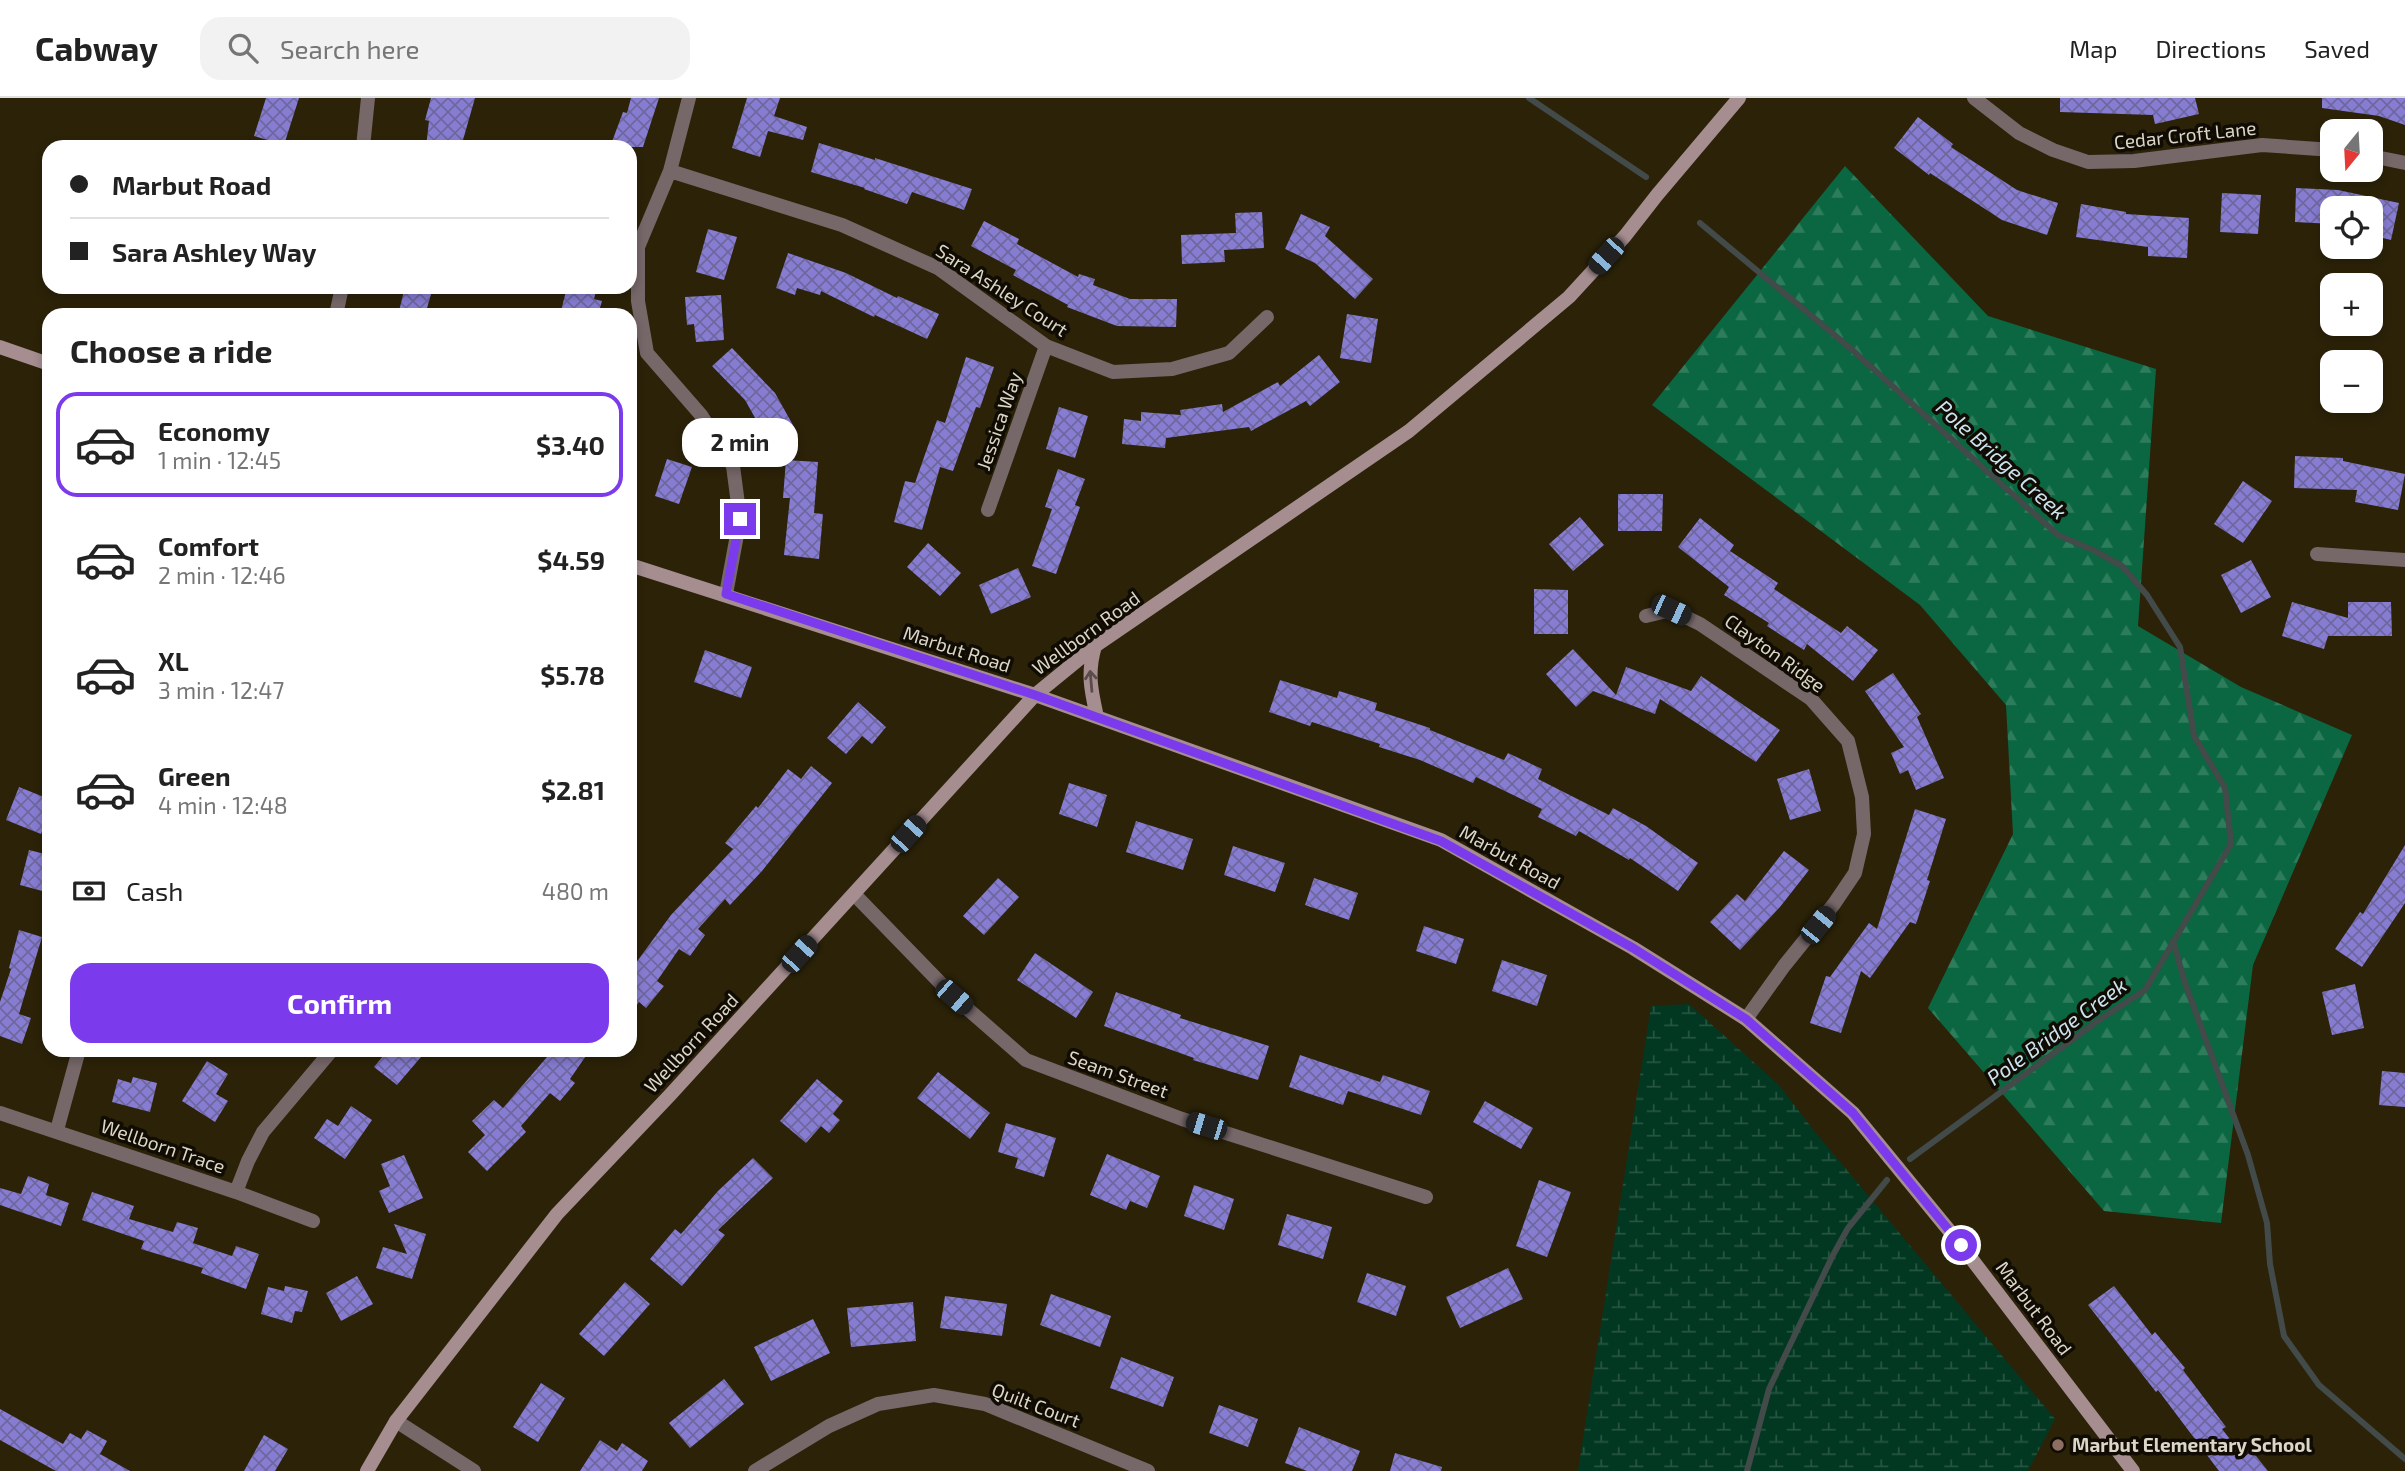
<!DOCTYPE html>
<html lang="en">
<head>
<meta charset="utf-8">
<style>
  :root { --surface:#fff; --page:#f2f2f2; --text:#222; --muted:#767676; --line:#e0e0e0; --accent:#7c3aed }
  body { margin:0; font-family:"Exo 2",sans-serif; background:var(--page); color:var(--text); height:100vh; display:flex; flex-direction:column; font-size:26px; white-space:nowrap }
  * { box-sizing:border-box; margin:0 }
  p { font-size:23px; color:var(--muted) }
  .icon { flex:none; width:38px; height:38px; fill:none; stroke:currentColor; stroke-width:2; stroke-linecap:round; stroke-linejoin:round }
  .map { position:relative; flex:1; overflow:hidden }
  .sheet { position:absolute; left:42px; top:210px; width:595px; height:749px; display:flex; flex-direction:column; background:var(--surface); border-radius:21px; box-shadow:0 4px 10px #0003 }
  .sheet>* { flex:none }
  .hud { position:absolute; left:42px; top:42px; width:595px; height:154px; border-radius:21px; box-shadow:0 4px 10px #0003; display:grid; align-content:center; height:154px; padding:0 28px; background:var(--surface) }
  .needle { width:46px; rotate:198deg }
  .buttons { position:absolute; left:2320px; top:21px; display:grid; gap:14px }
  .buttons a { display:grid; place-items:center; width:63px; height:63px; border-radius:14px; background:var(--surface); box-shadow:0 4px 10px #0003; font-size:35px }
  .end { position:absolute; width:32px; height:32px; margin:-16px; border:9px solid #7c3aed; background:#fff; box-shadow:0 0 0 4px #fff }
  .from { border-radius:50% }
  .bubble { position:absolute; height:49px; border-radius:21px; background:var(--surface); box-shadow:0 4px 10px #0003; font-size:23px; font-weight:700; line-height:49px; text-align:center }
  .car { position:absolute; width:21px; height:42px; margin:-21px -10px; border-radius:9px; box-shadow:0 0 5px 2px #0007; background:linear-gradient(#222 24%,#8ab4d8 0 40%,#222 0 76%,#8ab4d8 0 86%,#222 0) }
  .hud b { display:flex; align-items:center; gap:24px; height:66px; font-size:26px }
  .hud b+b { border-top:2px solid var(--line) }
  .hud i { width:18px; height:18px; background:var(--text) }
  ul { padding:0; list-style:none }
  li { display:flex; align-items:center; gap:21px; height:105px; margin:0 14px 10px; padding:0 14px; border:4px solid transparent; border-radius:21px }
  li div { flex:1 }
  li b { display:block; font-size:26px }
  li em { font-style:normal; font-weight:700 }
  li.selected { border-color:var(--accent) }
  li>.icon { width:63px; height:63px; stroke-width:1.5 }
  h2 { padding:0 28px; font-size:32px; line-height:84px }
  .pay { display:flex; align-items:center; gap:18px; height:77px; padding:0 28px; font-size:26px }
  .pay p { margin-inline-start:auto }
  .cta { display:flex; gap:14px; margin-top:auto; padding:14px 28px }
  .cta a { flex:1; height:80px; border-radius:21px; background:var(--accent); color:#fff; font-size:28px; font-weight:700; line-height:80px; text-align:center }
  header { display:flex; align-items:center; gap:42px; box-sizing:border-box; height:98px; padding:0 35px; background:var(--surface); border-bottom:2px solid var(--line) }
  header strong { font-size:33px }
  nav { display:flex; gap:38px; margin-inline-start:auto; font-size:24px }
  .search { width:490px; height:63px; background:var(--page); display:flex; align-items:center; gap:18px; box-sizing:border-box; padding:0 24px; border-radius:21px; color:var(--muted); font-size:26px }
  .map>svg:first-child { display:block }
  .forest { fill:url(#forest-firs) }
  .wetland { fill:url(#wetland-marsh) }
  .lines { fill:none; stroke-linecap:round; stroke-linejoin:round }
  .stream { stroke:#434a4a; stroke-width:6 }
  .building { fill:url(#building-cross-hatch) }
  .street { stroke:#766769; stroke-width:14 }
  .secondary { stroke:#a58d90; stroke-width:14 }
  .oneway { stroke:#5a4c4a }
  .route { stroke:#7c3aed; stroke-width:9 }
  .education-dot { fill:#8d6e63; stroke:#100c03; stroke-width:2.5 }
  .labels { text-anchor:middle; stroke-width:7; stroke-linejoin:round; paint-order:stroke }
  .street-label { font-size:19px; fill:#dbd6c7; stroke:#100c03 }
  .poi-label { font-size:19px; font-weight:bold; fill:#dbd6c7; stroke:#100c03; text-anchor:start }
  .water-label { font-size:21px; font-style:italic; fill:#cce4f1; stroke:#100c03 }
</style>
</head>
<body>
<header>
<strong>Cabway</strong>
<div class="search"><svg class="icon" aria-label="search" viewBox="0 0 24 24"><circle cx="10" cy="10" r="6"/><path d="M15 15l6 6"/></svg>Search here</div>
<nav><a>Map</a><a>Directions</a><a>Saved</a></nav>
</header>
<div class="map">
<svg width="2405" height="1373" viewBox="0 0 2405 1373">
  <defs>
    <pattern id="forest-firs" width="22" height="20" patternUnits="userSpaceOnUse" patternTransform="scale(1.75)"><rect width="22" height="20" fill="#0a6741"/><path d="M5 1l3.5 6h-7zM16 11l3.5 6h-7z" fill="#2d7c5b"/></pattern>
    <pattern id="wetland-marsh" width="20" height="14" patternUnits="userSpaceOnUse" patternTransform="scale(1.75)"><rect width="20" height="14" fill="#023821"/><path d="M1 5h8M5 5V1M11 12h8M15 12V8" fill="none" stroke="#265440"/></pattern>
    <pattern id="building-cross-hatch" width="8" height="8" patternUnits="userSpaceOnUse" patternTransform="scale(1.75)"><rect width="8" height="8" fill="#867cd2"/><path d="M0 0l8 8M0 8l8-8" fill="none" stroke="#6e679e"/></pattern>
  </defs>
  <rect width="100%" height="100%" fill="#2b2208"/>
  <path class="forest" d="M1845 68 1988 218 2156 271 2138 528 2241 589 2352 637 2253 867 2221 1125 2104 1113 1928 910 2013 736 2006 607 1920 507 1652 307Z"/>
  <path class="wetland" d="M1689 906 1779 987 1815 1034 2055 1321 2028 1373H1578L1651 908Z"/>
  <g class="lines">
    <path class="stream" d="M1529 0 1646 79
      M1700 125 1850 250 2058 437 2093 452 2122 468 2147 497 2180 549 2194 638 2225 690 2231 746 2145 892 2099 922 1910 1061
      M2173 843 2185 885 2248 1057 2267 1125 2270 1166 2284 1238 2319 1287 2405 1361
      M1747 1373 1769 1291 1833 1157 1848 1130 1887 1082"/>
  </g>
  <path class="building" d="M266 0H299L284 47 254 38Z
    M431 0H475L461 49H426L429 23 425 22Z
    M631 0H659L643 49H610L623 14 627 15Z
    M747 0H780L774 18 807 29 803 42 768 33 760 59 732 50Z
    M2060 0H2195L2199 16 2155 26 2153 17 2060 14Z
    M2322 0H2405V27L2379 18 2322 10Z
    M1918 19 1953 46 1951 49 2017 92 2058 105 2047 137 2002 122 1930 75 1929 77 1894 50Z
    M819 45 875 62V60L972 91 964 112 912 94 907 106 864 91 865 90 811 74Z
    M2296 90 2338 92 2399 105 2391 142 2371 137V110H2333V126L2295 124Z
    M2222 95 2261 97 2258 136 2220 134Z
    M2081 106 2126 114V116L2189 120 2187 160 2148 158V149L2076 139Z
    M1262 114 1264 150 1224 152 1225 164 1182 166 1181 137 1236 135 1235 115Z
    M1301 116 1330 129 1325 138 1373 181 1355 201 1315 165 1285 151Z
    M984 123 1019 141 1017 146 1078 179 1079 176 1095 181 1093 187 1130 201H1177L1176 229 1117 228 1067 209 1068 207 1013 177 1016 172 971 148Z
    M708 131 737 139 724 182 696 174Z
    M788 155 846 175 897 200 898 198 939 216 927 241 875 217 874 219 821 193 820 197 797 190 795 197 776 190Z
    M405 189 432 193 425 217H398Z
    M567 189H597L594 201 602 203 598 217H560Z
    M721 197 724 242 696 244 694 226 687 227 685 199Z
    M1347 216 1378 221 1371 265 1340 260Z
    M732 250 775 295 798 336 772 350 745 302 712 268Z
    M1319 257 1340 284 1310 308 1306 303 1251 333 1249 329 1166 340 1165 350 1122 346 1124 321 1141 323V314L1181 317 1180 312 1222 306 1223 314 1278 284 1280 288Z
    M966 259 994 269 980 310 976 309 953 373 940 369 922 432 894 424 905 383 915 385 937 322 945 325Z
    M1059 309 1088 318 1075 360 1046 351Z
    M2295 358 2343 360V363L2405 376 2398 412 2355 404 2357 392 2294 390Z
    M667 361 692 369 679 406 655 398Z
    M786 362 818 364 814 415 823 416 819 461 784 457 790 400H783Z
    M1058 371 1085 381 1075 407 1080 409 1056 476 1032 468 1052 411 1045 409Z
    M2243 383 2272 403 2243 445 2214 426Z
    M1618 396H1663L1662 433H1618Z
    M1580 419 1604 447 1573 473 1549 446Z
    M1700 420 1734 447 1730 453 1778 485 1774 491 1841 535 1847 528 1878 552 1853 583 1807 546 1804 552 1767 528 1769 525 1724 497 1729 489 1678 449Z
    M928 445 961 475 940 498 907 469Z
    M2251 462 2271 499 2241 515 2221 477Z
    M1018 470 1031 499 991 516 979 487Z
    M1534 491 1568 492V536H1534Z
    M2292 504 2348 520V504H2391L2392 538H2328L2324 551 2282 538Z
    M1573 551 1616 597 1626 569 1691 593 1701 578 1780 632 1756 664 1660 601 1655 616 1593 593 1576 609 1546 576Z
    M705 552 752 569 741 600 694 584Z
    M1893 575 1921 616 1917 619 1944 680 1916 692 1908 672 1900 676 1891 655 1904 649 1865 593Z
    M1280 582 1337 600 1339 593 1377 605 1375 612 1430 630V632L1504 662 1508 655 1542 671 1538 681 1609 717 1613 710 1646 728 1698 765 1678 793 1630 760 1629 762 1579 733 1576 738 1538 719 1542 711 1476 679 1473 685 1420 662 1379 649 1380 646 1312 624 1310 628 1269 614Z
    M858 604 886 629 872 646 862 638 846 656 827 640Z
    M811 668 832 685 762 773 730 807 725 801 698 831 705 837 690 858 679 851 657 883 664 888 646 910 639 904 630 915V873L671 817 733 751 725 745 756 708 758 710 788 671 801 681Z
    M1809 671 1821 713 1790 722 1777 681Z
    M1069 685 1107 697 1097 729 1059 716Z
    M19 689 49 701V715L41 736 6 722Z
    M1915 711 1946 721 1927 782 1930 783 1916 826 1910 824 1870 880 1861 873 1841 935 1810 925 1826 878 1830 879 1869 825 1877 831Z
    M1136 723 1193 741 1183 772 1126 754Z
    M2405 747V805L2362 869 2335 851 2360 814 2363 816Z
    M1233 748 1285 765 1275 794 1224 777Z
    M29 752 49 757V783L46 794 20 787Z
    M1784 753 1809 772 1780 809 1740 852 1710 824 1737 796 1745 803Z
    M998 780 1019 799 984 837 963 818Z
    M1314 780 1358 795 1349 822 1305 807Z
    M1424 828 1464 841 1456 866 1416 853Z
    M19 832 42 839 19 916 31 920 22 946 0 938V904L11 871 9 870Z
    M1035 855 1093 894 1076 920 1017 882Z
    M1502 862 1547 877 1537 908 1492 893Z
    M2355 886 2364 930 2332 937 2322 894Z
    M1116 894 1181 917 1180 920 1269 948 1258 982 1193 962 1194 960 1104 928Z
    M388 952H427L397 987 374 969Z
    M553 952H590L570 981 575 985 560 1003 550 995 521 1028 526 1034 487 1073 468 1054 485 1037 472 1023 494 1002 503 1010Z
    M1300 957 1380 984 1383 977 1430 993 1421 1017 1348 993 1343 1007 1289 989Z
    M207 963 228 976 216 996 228 1003 215 1024 182 1003Z
    M2382 973 2405 975V1009L2379 1007Z
    M938 974 990 1015 970 1041 917 1000Z
    M133 979 157 985 150 1014 112 1004 118 981 131 985Z
    M817 981 843 1003 833 1016 840 1022 829 1035 821 1028 806 1045 780 1023Z
    M1485 1003 1533 1030 1521 1051 1473 1024Z
    M351 1008 372 1022 345 1061 314 1040 327 1021 338 1028Z
    M1006 1025 1056 1040 1044 1079 1015 1070 1018 1060 998 1054Z
    M1107 1056 1160 1078 1147 1110 1130 1103 1126 1112 1090 1097Z
    M404 1057 423 1100 389 1115 379 1093 390 1088 381 1066Z
    M753 1060 773 1080 718 1132 725 1137 682 1188 650 1161 675 1131 681 1136 718 1093Z
    M28 1078 49 1086 46 1097 69 1105 61 1128 0 1107V1090L21 1096Z
    M1539 1082 1571 1094 1547 1159 1516 1148Z
    M1194 1087 1234 1101 1224 1132 1184 1118Z
    M92 1094 134 1108 129 1121 173 1134 177 1124 198 1130 193 1145 232 1158 236 1148 259 1156 246 1191 201 1175 203 1170 141 1151 144 1143 82 1122Z
    M1287 1116 1332 1129 1323 1161 1278 1147Z
    M394 1126 426 1136 412 1181 376 1170 383 1149 407 1156Z
    M1508 1170 1523 1201 1460 1230 1446 1199Z
    M1367 1175 1406 1188 1396 1218 1357 1204Z
    M357 1178 373 1206 341 1223 326 1195Z
    M625 1184 650 1206 604 1258 579 1236Z
    M285 1188 308 1193 302 1214 295 1213 292 1225 261 1216 268 1189 284 1193Z
    M2114 1188 2152 1237 2155 1234 2185 1270 2183 1272 2226 1329 2222 1331 2244 1359 2252 1353 2268 1373H2219L2158 1292 2156 1294 2088 1207Z
    M1051 1196 1111 1218 1100 1249 1040 1227Z
    M945 1198 1007 1206 1002 1238 940 1230Z
    M913 1204 916 1243 851 1249 847 1210Z
    M813 1221 830 1255 771 1283 754 1249Z
    M1121 1259 1174 1279 1163 1309 1110 1290Z
    M724 1281 744 1306 690 1350 669 1325Z
    M541 1285 565 1300 538 1344 513 1329Z
    M1219 1307 1258 1321 1248 1349 1209 1335Z
    M0 1311 63 1346 70 1335 81 1341 87 1332 107 1343 100 1356 130 1373H56L0 1342Z
    M1299 1329 1360 1353 1352 1373H1307L1285 1365Z
    M264 1337 288 1351 275 1373H244Z
    M600 1342 617 1353 622 1345 648 1363 642 1373H580Z
    M1395 1355 1442 1369 1441 1373H1390Z"/>
  <g class="lines">
    <path class="street" d="M689 0 670 73 638 149V203L647 255 701 317 733 368 740 421 726 496
      M1974 0 2019 35 2053 52 2088 64 2134 63 2262 47 2333 52
      M363 49 368 0
      M2371 58 2405 65
      M670 73 842 127 938 170 1046 248 1113 274 1172 271 1229 255 1267 219
      M336 217 342 189
      M988 412 1046 248
      M2317 456 2405 462
      M1646 518 1671 512 1700 526 1811 601 1848 643 1862 699 1864 736 1855 775 1834 806 1784 868 1746 921
      M854 796 954 899 1026 962 1182 1021 1426 1099
      M0 1015 236 1094 313 1123
      M57 1032 79 952
      M236 1094 248 1063 263 1034 332 952
      M396 1323 474 1373
      M755 1373 829 1328 878 1306 934 1297 985 1306 1148 1373"/>
    <path class="secondary" d="M0 249 49 266
      M630 467 1035 597 1441 742 1633 850 1746 921 1853 1015 1961 1147 2133 1373
      M1095 548C1087 575 1091 592 1097 619
      M367 1373 396 1323 557 1116 670 997 1035 597 1095 548 1409 333 1569 199 1625 138 1657 97 1739 0"/>
  </g>
  <defs><path id="oneway-shaft" d="M-6 0H5M1.5-3L5.5 0L1.5 3" fill="none" stroke-width="1.6" stroke-linecap="round" stroke-linejoin="round" transform="scale(1.75)"/></defs>
  <use class="oneway" href="#oneway-shaft" transform="translate(1091 583) rotate(-95)"/>
  <g class="lines">
    <path class="route" d="M740 421 726 496 1035 597 1441 743 1633 850 1746 921 1853 1015 1961 1147"/>
  </g>
  <circle class="education-dot" cx="2058" cy="1347" r="7"/>
  <g class="labels">
    <g class="street-label">
      <text transform="translate(2185 37) rotate(-6)" y="7">Cedar Croft Lane</text>
      <text transform="translate(1002 192) rotate(33)" y="7">Sara Ashley Court</text>
      <text transform="translate(999 323) rotate(-71)" y="7">Jessica Way</text>
      <text transform="translate(1086 535) rotate(-36)" y="7">Wellborn Road</text>
      <text transform="translate(957 551) rotate(18)" y="7">Marbut Road</text>
      <text transform="translate(1775 555) rotate(36)" y="7">Clayton Ridge</text>
      <text transform="translate(1510 759) rotate(29)" y="7">Marbut Road</text>
      <text transform="translate(691 945) rotate(-47)" y="7">Wellborn Road</text>
      <text transform="translate(1118 976) rotate(20)" y="7">Seam Street</text>
      <text transform="translate(163 1048) rotate(19)" y="7">Wellborn Trace</text>
      <text transform="translate(2034 1210) rotate(53)" y="7">Marbut Road</text>
      <text transform="translate(1036 1307) rotate(21)" y="7">Quilt Court</text>
    </g>
    <g class="poi-label">
      <text x="2072" y="1354">Marbut Elementary School</text>
    </g>
    <g class="water-label">
      <text transform="translate(2001 362) rotate(42)" y="7">Pole Bridge Creek</text>
      <text transform="translate(2057 934) rotate(-36)" y="7">Pole Bridge Creek</text>
    </g>
  </g>
</svg>
<div class="buttons">
<a><svg class="needle" viewBox="-14 -14 28 28"><path d="M0-13l5 13h-10z" fill="#e53935"/><path d="M0 13l5-13h-10z" fill="#767676"/></svg></a>
<a><svg class="icon" aria-label="locate" viewBox="0 0 24 24"><circle cx="12" cy="12" r="6"/><path d="M12 2v4M12 18v4M2 12h4M18 12h4"/></svg></a>
<a>+</a>
<a>−</a>
</div>
<i class="end from" style="left:1961px;top:1147px"></i>
<i class="end" style="left:740px;top:421px"></i>
<div class="bubble" style="left:682px;top:320px;width:116px">2 min</div>
<i class="car" style="left:1606px;top:158px;rotate:222deg"></i>
<i class="car" style="left:1671px;top:512px;rotate:115deg"></i>
<i class="car" style="left:908px;top:736px;rotate:42deg"></i>
<i class="car" style="left:1818px;top:827px;rotate:39deg"></i>
<i class="car" style="left:799px;top:856px;rotate:42deg"></i>
<i class="car" style="left:954px;top:899px;rotate:131deg"></i>
<i class="car" style="left:1206px;top:1028px;rotate:287deg"></i>
<div class="hud">
<b><i class="from"></i>Marbut Road</b>
<b><i></i>Sara Ashley Way</b>
</div>
<section class="sheet">
<h2>Choose a ride</h2>
<ul>
<li class="selected"><svg class="icon" aria-label="car" viewBox="0 0 24 24"><path d="M5 17H2v-5l4-1 3-4h7l3 4 3 1v5h-3M9 17h6M6 11h13"/><circle cx="7" cy="17" r="2"/><circle cx="17" cy="17" r="2"/></svg><div><b>Economy</b><p>1 min · 12:45</p></div><em>$3.40</em></li>
<li><svg class="icon" aria-label="car" viewBox="0 0 24 24"><path d="M5 17H2v-5l4-1 3-4h7l3 4 3 1v5h-3M9 17h6M6 11h13"/><circle cx="7" cy="17" r="2"/><circle cx="17" cy="17" r="2"/></svg><div><b>Comfort</b><p>2 min · 12:46</p></div><em>$4.59</em></li>
<li><svg class="icon" aria-label="car" viewBox="0 0 24 24"><path d="M5 17H2v-5l4-1 3-4h7l3 4 3 1v5h-3M9 17h6M6 11h13"/><circle cx="7" cy="17" r="2"/><circle cx="17" cy="17" r="2"/></svg><div><b>XL</b><p>3 min · 12:47</p></div><em>$5.78</em></li>
<li><svg class="icon" aria-label="car" viewBox="0 0 24 24"><path d="M5 17H2v-5l4-1 3-4h7l3 4 3 1v5h-3M9 17h6M6 11h13"/><circle cx="7" cy="17" r="2"/><circle cx="17" cy="17" r="2"/></svg><div><b>Green</b><p>4 min · 12:48</p></div><em>$2.81</em></li>
</ul>
<div class="pay"><svg class="icon" aria-label="cash" viewBox="0 0 24 24"><path d="M3 7h18v10H3z"/><circle cx="12" cy="12" r="2"/></svg>Cash<p>480 m</p></div>
<div class="cta"><a>Confirm</a></div>
</section>
</div>
</body>
</html>
